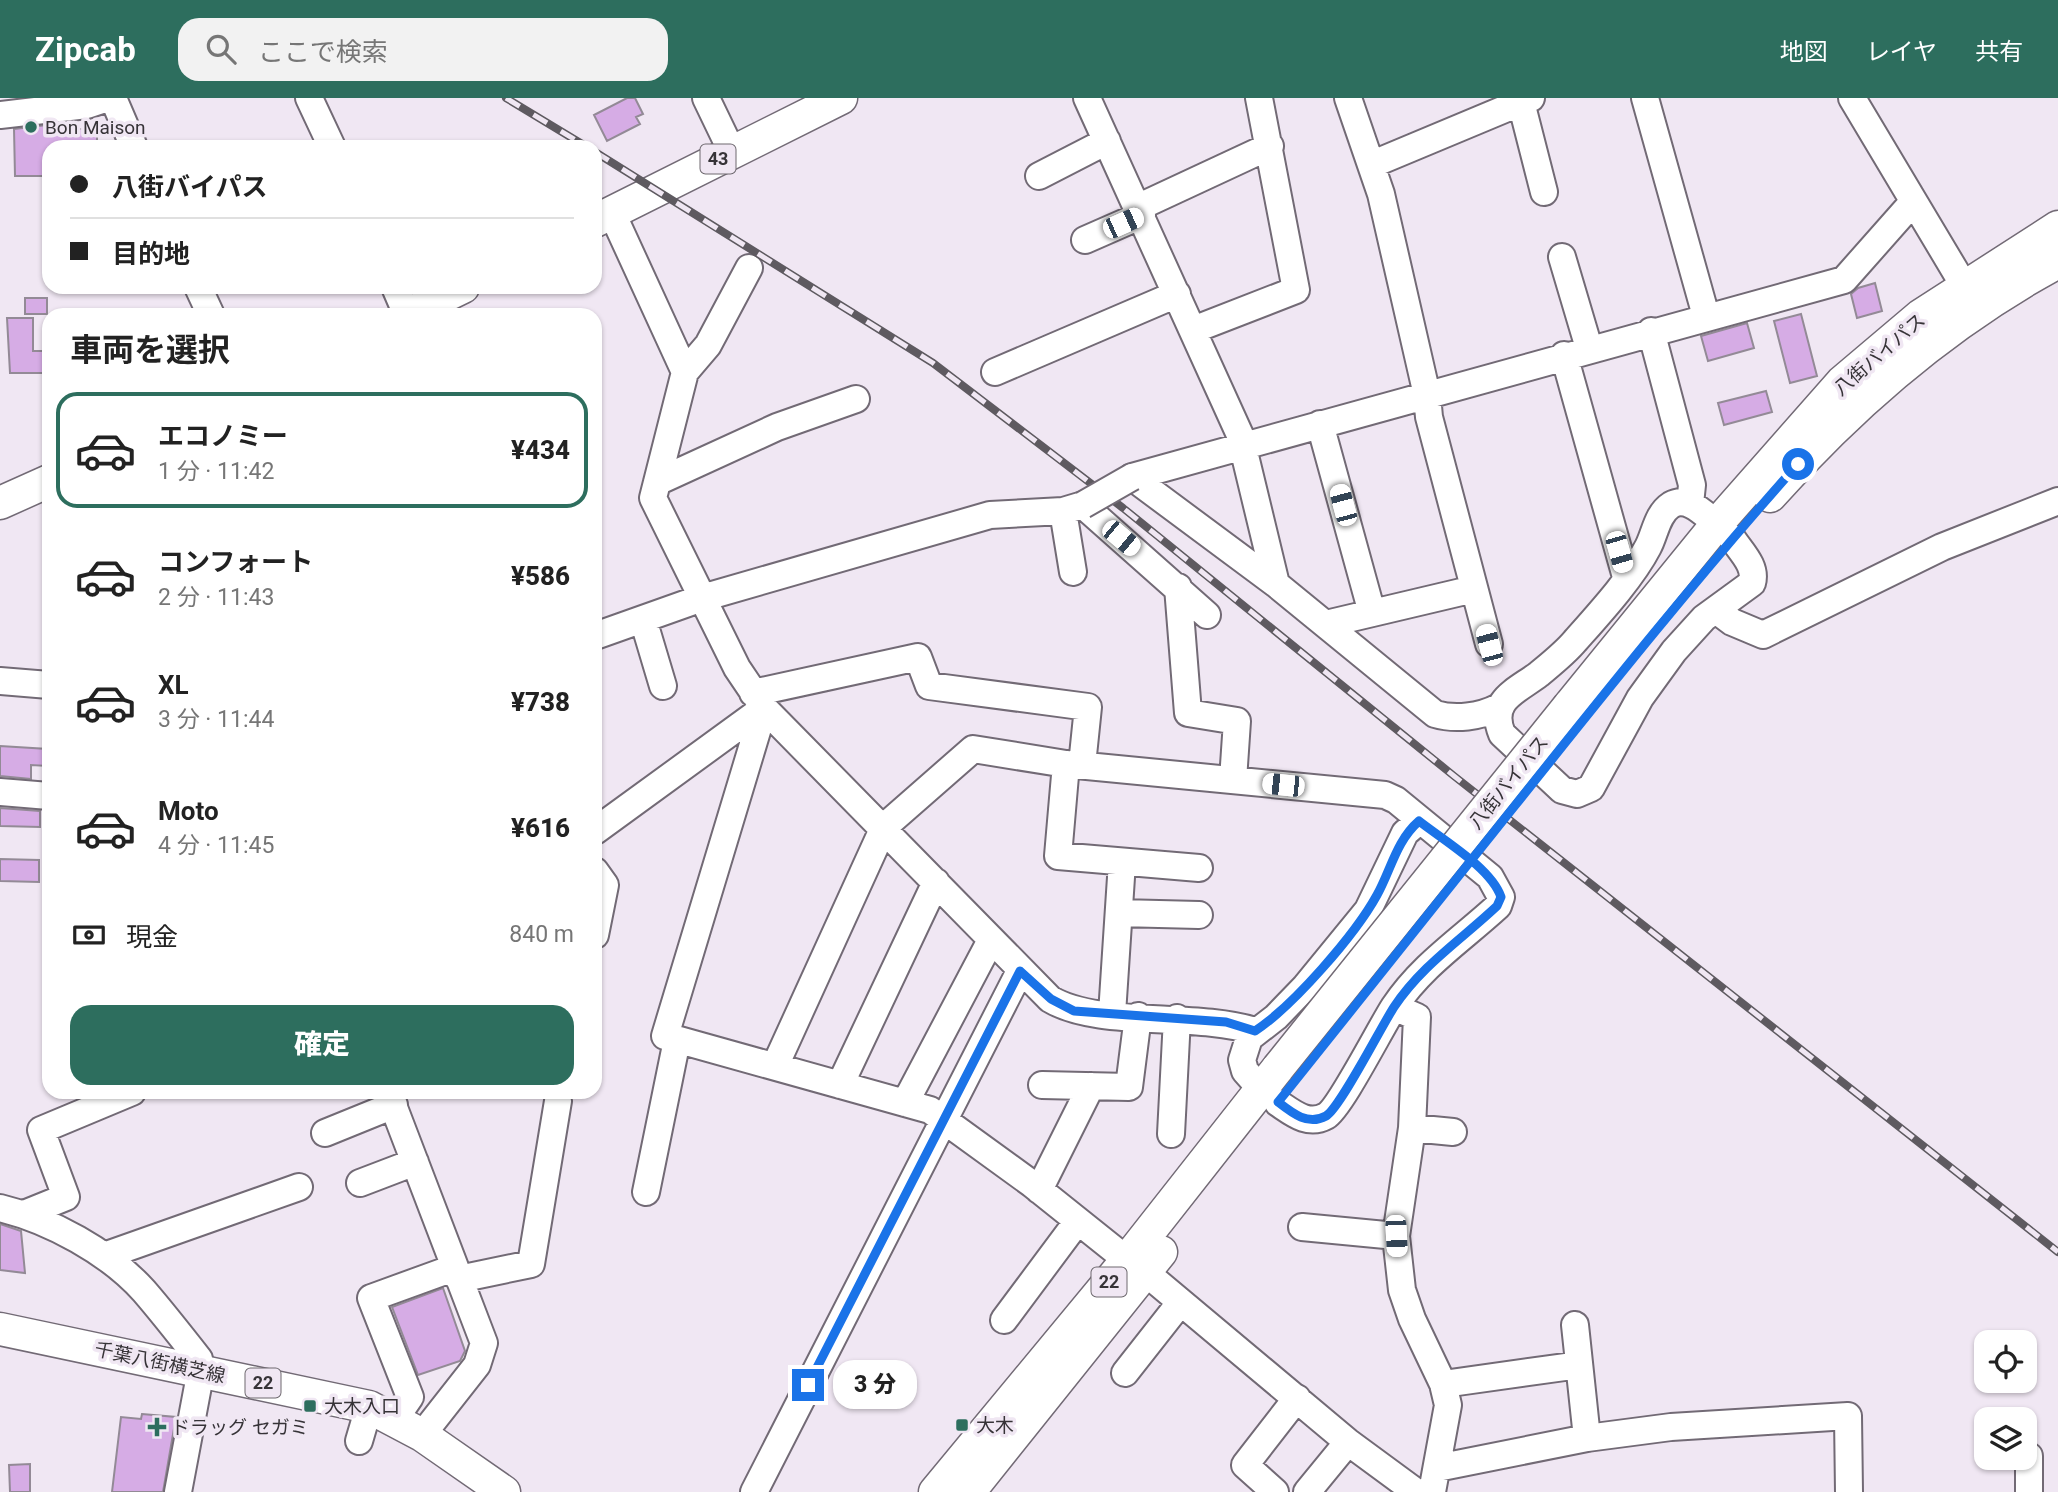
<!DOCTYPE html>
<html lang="ja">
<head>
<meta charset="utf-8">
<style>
  :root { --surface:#fff; --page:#f2f2f2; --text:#222; --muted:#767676; --line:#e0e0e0; --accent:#2d6e5e }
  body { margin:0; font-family:Roboto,"Noto Sans JP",sans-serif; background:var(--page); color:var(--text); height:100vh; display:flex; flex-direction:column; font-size:26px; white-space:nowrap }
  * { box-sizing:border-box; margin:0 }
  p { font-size:23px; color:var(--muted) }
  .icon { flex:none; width:38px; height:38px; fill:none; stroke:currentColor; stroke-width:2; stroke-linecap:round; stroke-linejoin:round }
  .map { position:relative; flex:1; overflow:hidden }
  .sheet { position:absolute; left:42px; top:210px; width:560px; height:791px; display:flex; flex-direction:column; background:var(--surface); border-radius:21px; box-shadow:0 2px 5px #0004 }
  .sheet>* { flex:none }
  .hud { position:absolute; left:42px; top:42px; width:560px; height:154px; border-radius:21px; box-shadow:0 2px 5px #0004; display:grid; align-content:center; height:154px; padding:0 28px; background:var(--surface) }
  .controls { position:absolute; left:1974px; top:1232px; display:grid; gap:14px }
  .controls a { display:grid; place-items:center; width:63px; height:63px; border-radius:14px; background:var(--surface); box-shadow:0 2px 5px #0004; font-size:35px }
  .end { position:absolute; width:32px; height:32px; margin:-16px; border:9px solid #1a73e8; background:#fff; box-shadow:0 0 0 4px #fff }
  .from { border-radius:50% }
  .bubble { position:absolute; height:49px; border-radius:21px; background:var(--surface); box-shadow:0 2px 5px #0004; font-size:23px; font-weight:800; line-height:49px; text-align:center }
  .car { position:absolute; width:21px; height:42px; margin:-21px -10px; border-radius:9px; box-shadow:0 0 5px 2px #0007; background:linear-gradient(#fff 24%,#345 0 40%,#fff 0 76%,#345 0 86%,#fff 0) }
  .hud b { display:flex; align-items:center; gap:24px; height:66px; font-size:26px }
  .hud b+b { border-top:2px solid var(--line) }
  .hud i { width:18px; height:18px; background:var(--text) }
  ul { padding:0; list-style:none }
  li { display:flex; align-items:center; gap:21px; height:116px; margin:0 14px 10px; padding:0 14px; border:4px solid transparent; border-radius:21px }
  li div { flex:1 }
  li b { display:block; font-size:26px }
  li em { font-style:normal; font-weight:800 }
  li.on { border-color:var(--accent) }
  li>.icon { width:63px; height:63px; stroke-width:1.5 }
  h2 { padding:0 28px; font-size:32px; line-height:84px }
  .pay { display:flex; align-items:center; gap:18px; height:77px; padding:0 28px; font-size:26px }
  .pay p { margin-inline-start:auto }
  .button { display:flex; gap:14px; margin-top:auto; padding:14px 28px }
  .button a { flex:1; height:80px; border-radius:21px; background:var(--accent); color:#fff; font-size:28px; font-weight:800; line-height:80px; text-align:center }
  header { display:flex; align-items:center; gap:42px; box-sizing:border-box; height:98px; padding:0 35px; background:var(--accent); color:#fff }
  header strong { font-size:33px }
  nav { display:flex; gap:38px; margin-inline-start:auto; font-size:24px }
  .search { width:490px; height:63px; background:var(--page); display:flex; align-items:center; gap:18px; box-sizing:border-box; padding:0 24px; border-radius:21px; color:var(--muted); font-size:26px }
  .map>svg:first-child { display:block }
  .building { fill:#d6ace5; stroke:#938a96; stroke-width:2 }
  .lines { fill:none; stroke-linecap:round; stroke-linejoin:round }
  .minor-casing { stroke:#726a75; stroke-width:30 }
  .major-casing { stroke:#726a75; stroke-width:35 }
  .minor { stroke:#fff; stroke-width:26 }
  .major { stroke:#fff; stroke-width:32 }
  .rail-casing { stroke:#5e5a60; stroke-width:8 }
  .rail { stroke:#f0e7f3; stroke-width:5; stroke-dasharray:16; stroke-linecap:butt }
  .minor-bridge-casing { stroke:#726a75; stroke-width:30; stroke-linecap:butt }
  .major-bridge-casing { stroke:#726a75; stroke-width:35; stroke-linecap:butt }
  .minor-bridge { stroke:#fff; stroke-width:26 }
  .major-bridge { stroke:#fff; stroke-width:32 }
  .route { stroke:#1a73e8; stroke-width:9 }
  .poi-dot { fill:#2d6e5e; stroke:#f0e7f3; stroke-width:2.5 }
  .labels { text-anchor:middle; stroke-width:7; stroke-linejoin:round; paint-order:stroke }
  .shield { fill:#f0e7f3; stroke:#6e696f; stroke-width:2 }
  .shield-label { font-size:18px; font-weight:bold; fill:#363337 }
  .poi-label { font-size:19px; fill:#363337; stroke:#f0e7f3; text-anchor:start }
  .street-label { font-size:19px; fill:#363337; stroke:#f0e7f3 }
</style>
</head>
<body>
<header>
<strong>Zipcab</strong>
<div class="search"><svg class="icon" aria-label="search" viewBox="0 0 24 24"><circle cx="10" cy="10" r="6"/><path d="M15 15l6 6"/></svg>ここで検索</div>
<nav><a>地図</a><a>レイヤ</a><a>共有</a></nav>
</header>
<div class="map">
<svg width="2058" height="1394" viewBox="0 0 2058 1394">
  <rect width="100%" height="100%" fill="#f0e7f3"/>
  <path class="building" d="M627 0H635L643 16 636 19 640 26 607 43 594 17Z
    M47 27 48 31H97V49H49V78H15L14 31Z
    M1875 185 1882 213 1857 220 1851 196 1858 190Z
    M25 200H47V216H25Z
    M1801 216 1817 278 1790 285 1774 223Z
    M7 220H33V253H49V275H10Z
    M1747 225 1754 250 1708 263 1701 238Z
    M1766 293 1772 314 1724 327 1718 305Z
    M0 648 48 651V668L31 667V681L0 678Z
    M0 710 40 713V729L0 728Z
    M0 761 39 762V784L0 783Z
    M0 1126 21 1133 25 1175 0 1172Z
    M443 1190 465 1253 460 1263 418 1277 392 1209Z
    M142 1316 176 1319 163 1394H112L121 1319 141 1321Z
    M30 1366V1394H10L9 1367Z"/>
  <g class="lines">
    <defs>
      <path id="minor" d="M113 0 134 49
        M309 0 332 49
        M706 0 732 54
        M1087 0 1240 337 1276 486
        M1348 0 1381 96 1427 297 1429 319 1489 546
        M1645 0 1706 218
        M1852 0 1975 206
        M1521 4 1544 94
        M0 17 87 7 108 0
        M1373 66 1531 0
        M1039 78 1107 43
        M1139 109 1270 48
        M612 115 685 274 653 400 737 570 764 610 1050 901C1098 930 1195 914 1255 933
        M1085 142 1142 117
        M1562 159 1589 250
        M198 189 211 217
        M395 189 407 217
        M1193 232 1296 192 1259 0
        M1651 233 1692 387 1690 406
        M1564 257 1626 479
        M685 274 708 247 749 170
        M995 274 1177 196
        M1320 326 1372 515
        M1132 379 1844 182 1913 104
        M1132 379 1276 486 1435 616C1455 622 1480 619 1499 609
        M657 384 777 329 856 301
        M1063 413 1073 474
        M1717 426C1705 417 1688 397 1671 407 1657 416 1655 436 1648 449 1632 480 1598 517 1575 543 1565 555 1551 566 1539 576 1517 593 1488 602 1502 636L1562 692 1577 696 1591 690 1640 600 1674 553 1704 520 1752 485C1757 468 1741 454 1732 440
        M1178 489 1188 615 1237 623 1233 682
        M1716 512 1732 524 1763 537 1942 449 2058 403
        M643 521 663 588
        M1326 526 1474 491
        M595 538 702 500 990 417 1063 413 1083 407 1207 517
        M0 583 49 587
        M753 595 918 559 929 588 1088 609 1082 667
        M764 610 665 938 930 1012 1032 1086 1127 1162
        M1066 666 1058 758 1199 770
        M0 694 49 698
        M595 733 764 610
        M595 773 605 787 595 837
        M1119 815 1199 817
        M1394 909 1417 919 1412 1030 1396 1138 1402 1192 1412 1221 1443 1286 1448 1307 1432 1394
        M1112 916 1122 764
        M775 968 884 729 973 651 1066 666 1385 697 1396 702 1490 779 1501 799 1498 808C1461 842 1422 867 1394 909 1381 929 1340 1010 1326 1018 1308 1028 1293 1015 1278 1005
        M840 987 936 784
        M1042 987 1129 989 1138 918
        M1261 991 1245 973 1242 962 1249 940 1276 919 1305 889 1368 812 1405 735 1419 723
        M388 994 484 1245 477 1267 422 1337
        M905 1005 991 842
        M1412 1030 1453 1034
        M325 1035 394 1007
        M1171 1036 1177 920
        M360 1085 415 1064
        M1039 1092 1091 988
        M646 1094 677 942
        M0 1110C50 1122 109 1154 144 1193 163 1215 181 1238 199 1261L201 1272 178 1394
        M24 1116 66 1099 41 1032 132 994
        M1302 1129 1396 1138
        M104 1158 299 1089
        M1145 1174 1348 1344 1416 1394
        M459 1181 531 1166 558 1003
        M1004 1222 1077 1124
        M1575 1227 1587 1340
        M1125 1275 1180 1205
        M1443 1286 1579 1267
        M395 1321 410 1299 371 1200 448 1172
        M359 1343 369 1309
        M2029 1358V1394
        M1437 1370 1587 1340 1671 1329 1848 1318 1849 1394
        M754 1394 1020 873
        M1275 1394 1245 1367 1297 1300
        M1307 1394 1348 1344"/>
      <path id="major" d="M595 123 841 0
        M406 217 463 189
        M1770 398C1853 305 1948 223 2058 164
        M0 405 49 383
        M1569 608 1717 426 1842 284 1920 218 2058 129
        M0 1231 369 1309 422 1337 504 1394
        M935 1394 1127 1162 1278 970
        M969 1394 1161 1154"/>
    </defs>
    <use href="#minor" class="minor-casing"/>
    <use href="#major" class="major-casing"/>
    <use href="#minor" class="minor"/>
    <use href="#major" class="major"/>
    <defs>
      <path id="rail" d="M506 0 587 49
        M595 54 933 265 1123 410 1454 678 2058 1154"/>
    </defs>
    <use href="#rail" class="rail-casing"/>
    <use href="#rail" class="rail"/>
    <defs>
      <path id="minor-bridge" d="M1083 407 1132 379"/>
      <path id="major-bridge" d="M1278 970 1569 608"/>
    </defs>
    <use href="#minor-bridge" class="minor-bridge-casing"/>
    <use href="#major-bridge" class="major-bridge-casing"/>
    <use href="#minor-bridge" class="minor-bridge"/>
    <use href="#major-bridge" class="major-bridge"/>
  </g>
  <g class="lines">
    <path class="route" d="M808 1287 1020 873 1051 901 1074 913 1226 924 1255 933C1293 908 1355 837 1377 797 1391 772 1396 743 1419 723 1443 742 1491 770 1501 799L1497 808C1461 842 1422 867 1394 909 1381 929 1340 1010 1326 1018 1308 1028 1292 1015 1278 1004L1287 993 1465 770C1574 634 1682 496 1798 366"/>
  </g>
  <g class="poi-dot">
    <circle cx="31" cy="29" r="7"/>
    <rect x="303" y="1301" width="14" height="14" rx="3.5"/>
    <rect x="955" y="1320" width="14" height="14" rx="3.5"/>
    <path d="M153.5 1318.5h7v7h7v7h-7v7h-7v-7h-7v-7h7z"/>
  </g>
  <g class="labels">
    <g class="shield">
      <rect x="700.5" y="46.5" width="35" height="29" rx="5"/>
      <rect x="1091.5" y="1169.5" width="35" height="29" rx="5"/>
      <rect x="245.5" y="1270.5" width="35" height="29" rx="5"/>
    </g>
    <g class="shield-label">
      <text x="718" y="67">43</text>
      <text x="1109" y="1190">22</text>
      <text x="263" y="1291">22</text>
    </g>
    <g class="poi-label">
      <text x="45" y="36">Bon Maison</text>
      <text x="324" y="1315">大木入口</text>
      <text x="976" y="1334">大木</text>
      <text x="171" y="1336">ドラッグ セガミ</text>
    </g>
    <g class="street-label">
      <text transform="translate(1879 256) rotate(-41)" y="7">八街バイパス</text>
      <text transform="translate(1508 684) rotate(-51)" y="7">八街バイパス</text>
      <text transform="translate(160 1264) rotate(12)" y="7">千葉八街横芝線</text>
    </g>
  </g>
</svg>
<div class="controls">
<a><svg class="icon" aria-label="locate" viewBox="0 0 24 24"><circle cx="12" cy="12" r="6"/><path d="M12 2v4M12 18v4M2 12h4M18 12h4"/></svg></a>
<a><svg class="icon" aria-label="layers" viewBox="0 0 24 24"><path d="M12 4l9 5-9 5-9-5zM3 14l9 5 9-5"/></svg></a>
</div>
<i class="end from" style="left:1798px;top:366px"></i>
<i class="end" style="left:808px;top:1287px"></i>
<div class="bubble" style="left:833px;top:1262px;width:84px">3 分</div>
<i class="car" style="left:1123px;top:125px;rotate:66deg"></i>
<i class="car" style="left:1343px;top:407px;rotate:345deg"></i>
<i class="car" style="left:1121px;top:440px;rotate:130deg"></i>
<i class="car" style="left:1619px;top:454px;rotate:164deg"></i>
<i class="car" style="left:1489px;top:547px;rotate:345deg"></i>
<i class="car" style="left:1283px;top:687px;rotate:276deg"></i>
<i class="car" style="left:1396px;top:1138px;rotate:177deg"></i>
<div class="hud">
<b><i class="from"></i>八街バイパス</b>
<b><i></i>目的地</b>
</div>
<section class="sheet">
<h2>車両を選択</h2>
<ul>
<li class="on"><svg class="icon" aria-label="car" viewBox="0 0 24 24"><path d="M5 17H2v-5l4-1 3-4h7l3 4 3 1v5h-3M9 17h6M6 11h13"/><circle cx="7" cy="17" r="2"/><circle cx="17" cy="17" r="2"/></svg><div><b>エコノミー</b><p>1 分 · 11:42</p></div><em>¥434</em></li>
<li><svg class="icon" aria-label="car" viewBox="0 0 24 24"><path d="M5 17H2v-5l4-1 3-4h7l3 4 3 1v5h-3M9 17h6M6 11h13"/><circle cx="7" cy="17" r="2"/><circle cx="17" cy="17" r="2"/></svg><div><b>コンフォート</b><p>2 分 · 11:43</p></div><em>¥586</em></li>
<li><svg class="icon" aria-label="car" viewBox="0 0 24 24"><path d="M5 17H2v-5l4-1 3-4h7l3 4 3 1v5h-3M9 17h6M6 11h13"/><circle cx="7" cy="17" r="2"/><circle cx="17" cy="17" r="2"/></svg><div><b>XL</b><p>3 分 · 11:44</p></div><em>¥738</em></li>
<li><svg class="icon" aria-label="car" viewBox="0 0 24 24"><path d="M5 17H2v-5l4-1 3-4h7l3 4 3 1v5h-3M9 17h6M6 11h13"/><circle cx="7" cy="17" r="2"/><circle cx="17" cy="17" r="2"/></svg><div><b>Moto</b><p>4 分 · 11:45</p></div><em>¥616</em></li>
</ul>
<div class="pay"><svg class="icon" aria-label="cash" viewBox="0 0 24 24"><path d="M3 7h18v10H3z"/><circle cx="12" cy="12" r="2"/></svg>現金<p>840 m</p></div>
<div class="button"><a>確定</a></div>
</section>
</div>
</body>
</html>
